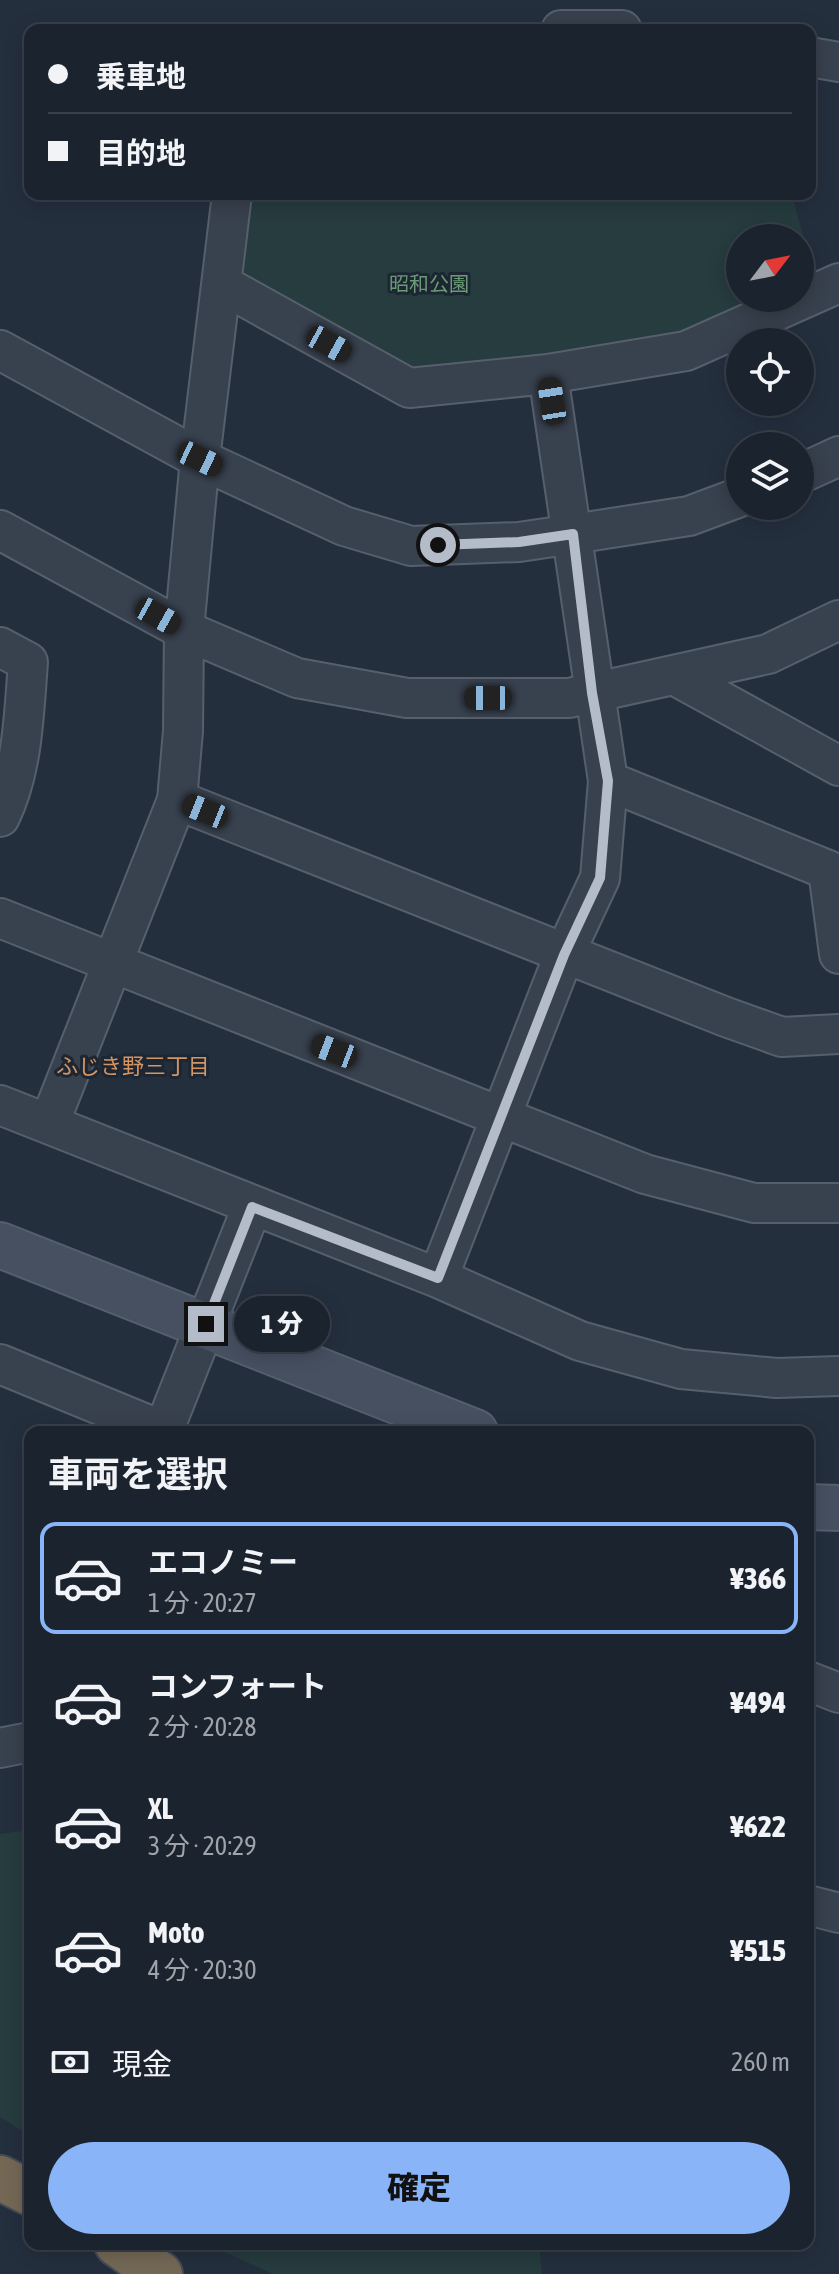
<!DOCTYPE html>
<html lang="ja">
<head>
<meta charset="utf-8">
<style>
  :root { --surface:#1b232e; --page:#282f3a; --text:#f1f3f6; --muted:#a0a4aa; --line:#39404a; --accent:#8ab4f8 }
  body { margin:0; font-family:"Asap Condensed","Noto Sans JP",sans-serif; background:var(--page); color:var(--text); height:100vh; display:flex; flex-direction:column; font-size:30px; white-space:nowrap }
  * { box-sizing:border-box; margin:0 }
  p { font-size:26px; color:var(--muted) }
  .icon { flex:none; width:44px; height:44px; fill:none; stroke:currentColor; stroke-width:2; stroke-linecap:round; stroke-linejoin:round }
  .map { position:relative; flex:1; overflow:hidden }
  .panel { position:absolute; left:24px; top:1426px; width:790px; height:824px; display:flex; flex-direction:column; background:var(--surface); border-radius:16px; box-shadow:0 4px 20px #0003,0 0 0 2px var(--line) }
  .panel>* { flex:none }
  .guide { position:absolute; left:24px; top:24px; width:792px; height:176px; border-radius:16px; box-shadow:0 4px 20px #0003,0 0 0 2px var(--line); display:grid; align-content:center; height:176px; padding:0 24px; background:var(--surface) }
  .needle { width:52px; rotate:58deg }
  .controls { position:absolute; left:726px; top:224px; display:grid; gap:16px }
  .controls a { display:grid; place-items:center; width:88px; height:88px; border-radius:50%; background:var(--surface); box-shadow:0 4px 20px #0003,0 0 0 2px var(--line); font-size:40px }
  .end { position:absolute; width:36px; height:36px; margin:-18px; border:10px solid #b4bcc9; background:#111; box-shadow:0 0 0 4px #111 }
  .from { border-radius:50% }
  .bubble { position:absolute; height:56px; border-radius:28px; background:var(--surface); box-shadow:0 4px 20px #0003,0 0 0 2px var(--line); font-size:26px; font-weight:800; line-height:56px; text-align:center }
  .car { position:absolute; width:24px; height:48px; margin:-24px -12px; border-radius:10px; box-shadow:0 0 6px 2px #0007; background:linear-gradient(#222 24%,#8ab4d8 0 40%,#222 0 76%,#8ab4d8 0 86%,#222 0) }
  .guide b { display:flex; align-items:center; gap:28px; height:76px; font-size:30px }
  .guide b+b { border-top:2px solid var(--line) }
  .guide i { width:20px; height:20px; background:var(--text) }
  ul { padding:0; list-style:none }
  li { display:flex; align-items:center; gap:24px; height:112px; margin:0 16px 12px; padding:0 8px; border:4px solid transparent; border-radius:16px }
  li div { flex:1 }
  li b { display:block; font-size:30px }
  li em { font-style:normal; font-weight:800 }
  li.active { border-color:var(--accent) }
  li>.icon { width:72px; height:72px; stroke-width:1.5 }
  h2 { padding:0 24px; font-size:36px; line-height:96px }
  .pay { display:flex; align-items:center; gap:20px; height:88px; padding:0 24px; font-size:30px }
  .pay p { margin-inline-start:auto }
  .cta { display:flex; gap:16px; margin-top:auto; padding:16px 24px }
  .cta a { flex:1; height:92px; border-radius:48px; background:var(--accent); color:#111; font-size:32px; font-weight:800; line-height:92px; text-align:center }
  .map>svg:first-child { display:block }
  .green { fill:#263c3f }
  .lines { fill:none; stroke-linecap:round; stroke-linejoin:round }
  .street-casing { stroke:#565f6c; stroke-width:42 }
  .secondary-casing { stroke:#565f6c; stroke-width:48 }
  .highway-casing { stroke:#434c59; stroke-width:48 }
  .street { stroke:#38414e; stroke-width:38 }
  .secondary { stroke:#465061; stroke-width:44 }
  .highway { stroke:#746855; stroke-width:44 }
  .route { stroke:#b4bcc9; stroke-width:10 }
  .labels { text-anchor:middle; stroke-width:6; stroke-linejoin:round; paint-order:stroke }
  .park-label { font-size:20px; fill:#6b9a76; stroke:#1d2633 }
  .neighbourhood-label { font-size:22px; fill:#d59563; stroke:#1d2633 }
</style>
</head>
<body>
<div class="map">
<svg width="839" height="2274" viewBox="0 0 839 2274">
  <rect width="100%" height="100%" fill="#242f3e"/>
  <path class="green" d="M242 194H792L815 281 800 288V238H740V298H778L684 342 412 376 232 279Z
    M30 1830V2136L0 2117V1834Z
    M207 2244H539L542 2274H273Z"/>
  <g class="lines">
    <defs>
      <path id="street" d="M561 30H622
        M810 57 839 62
        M223 285 409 388 548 374 686 351 839 283
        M0 350 200 459 344 526 411 546 519 542 573 534 689 516 740 497
        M800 474 839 456
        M0 530 184 630 297 678 407 698H569L768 654 839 620
        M0 647 28 662C24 713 23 770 0 817
        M676 676 839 766
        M608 781 828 870 839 954
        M177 800 726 1017 782 1037 839 1034
        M0 918 645 1174 754 1203H839
        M0 1105 438 1278 580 1341 681 1369 777 1378 839 1376
        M49 1124 177 800 183 731 184 630 200 459 232 194
        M438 1278 564 955 600 878 608 781 548 374
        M0 1364 163 1431
        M163 1432 252 1207
        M808 1681 839 1693
        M0 1748 30 1742
        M808 1905 839 1913"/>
      <path id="secondary" d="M0 1245 475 1432
        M808 1507 839 1508"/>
      <path id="highway" d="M0 2178 30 2193
        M117 2244 160 2274"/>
    </defs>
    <use href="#street" class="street-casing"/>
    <use href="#secondary" class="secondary-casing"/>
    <use href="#highway" class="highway-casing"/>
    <use href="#street" class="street"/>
    <use href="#secondary" class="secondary"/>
    <use href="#highway" class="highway"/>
  </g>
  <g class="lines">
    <path class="route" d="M206 1324 252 1207 438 1278 564 955 600 878 608 781 592 693 573 534 519 542 438 545"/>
  </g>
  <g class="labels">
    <g class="park-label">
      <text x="429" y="291">昭和公園</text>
    </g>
    <g class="neighbourhood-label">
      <text x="133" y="1074">ふじき野三丁目</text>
    </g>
  </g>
</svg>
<div class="controls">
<a><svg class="needle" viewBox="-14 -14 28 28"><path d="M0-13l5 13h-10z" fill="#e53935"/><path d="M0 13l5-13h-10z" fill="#a0a4aa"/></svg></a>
<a><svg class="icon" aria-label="locate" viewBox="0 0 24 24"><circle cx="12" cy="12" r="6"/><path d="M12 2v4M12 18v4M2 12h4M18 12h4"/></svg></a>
<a><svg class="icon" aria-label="layers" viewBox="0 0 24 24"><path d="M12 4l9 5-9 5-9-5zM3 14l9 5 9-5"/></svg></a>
</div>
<i class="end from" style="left:438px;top:545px"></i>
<i class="end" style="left:206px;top:1324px"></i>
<div class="bubble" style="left:234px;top:1296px;width:96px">1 分</div>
<i class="car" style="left:329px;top:344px;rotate:119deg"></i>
<i class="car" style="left:552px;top:401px;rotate:351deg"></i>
<i class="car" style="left:200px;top:459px;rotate:115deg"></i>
<i class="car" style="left:158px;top:616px;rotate:119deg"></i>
<i class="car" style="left:488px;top:698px;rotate:270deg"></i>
<i class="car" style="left:205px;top:811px;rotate:292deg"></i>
<i class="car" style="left:334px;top:1051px;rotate:291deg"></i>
<div class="guide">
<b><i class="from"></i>乗車地</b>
<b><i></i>目的地</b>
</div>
<section class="panel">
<h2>車両を選択</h2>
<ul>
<li class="active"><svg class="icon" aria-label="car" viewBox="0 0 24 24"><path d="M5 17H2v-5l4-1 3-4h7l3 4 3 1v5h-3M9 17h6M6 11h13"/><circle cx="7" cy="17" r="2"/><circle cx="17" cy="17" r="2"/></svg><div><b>エコノミー</b><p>1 分 · 20:27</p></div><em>¥366</em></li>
<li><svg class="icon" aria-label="car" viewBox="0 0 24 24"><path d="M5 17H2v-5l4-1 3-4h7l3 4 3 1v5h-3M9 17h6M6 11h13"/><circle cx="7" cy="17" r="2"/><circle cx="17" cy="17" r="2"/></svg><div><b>コンフォート</b><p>2 分 · 20:28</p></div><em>¥494</em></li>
<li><svg class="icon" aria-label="car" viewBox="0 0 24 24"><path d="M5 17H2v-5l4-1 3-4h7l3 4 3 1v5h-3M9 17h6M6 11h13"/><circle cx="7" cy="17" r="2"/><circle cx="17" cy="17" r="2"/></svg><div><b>XL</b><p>3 分 · 20:29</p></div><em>¥622</em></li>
<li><svg class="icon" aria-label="car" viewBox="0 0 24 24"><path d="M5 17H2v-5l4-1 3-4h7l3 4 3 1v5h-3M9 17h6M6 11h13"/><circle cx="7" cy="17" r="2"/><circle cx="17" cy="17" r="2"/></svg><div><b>Moto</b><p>4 分 · 20:30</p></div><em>¥515</em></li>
</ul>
<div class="pay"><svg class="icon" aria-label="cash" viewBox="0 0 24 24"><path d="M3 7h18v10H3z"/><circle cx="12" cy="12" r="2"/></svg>現金<p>260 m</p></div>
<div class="cta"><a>確定</a></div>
</section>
</div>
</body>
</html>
